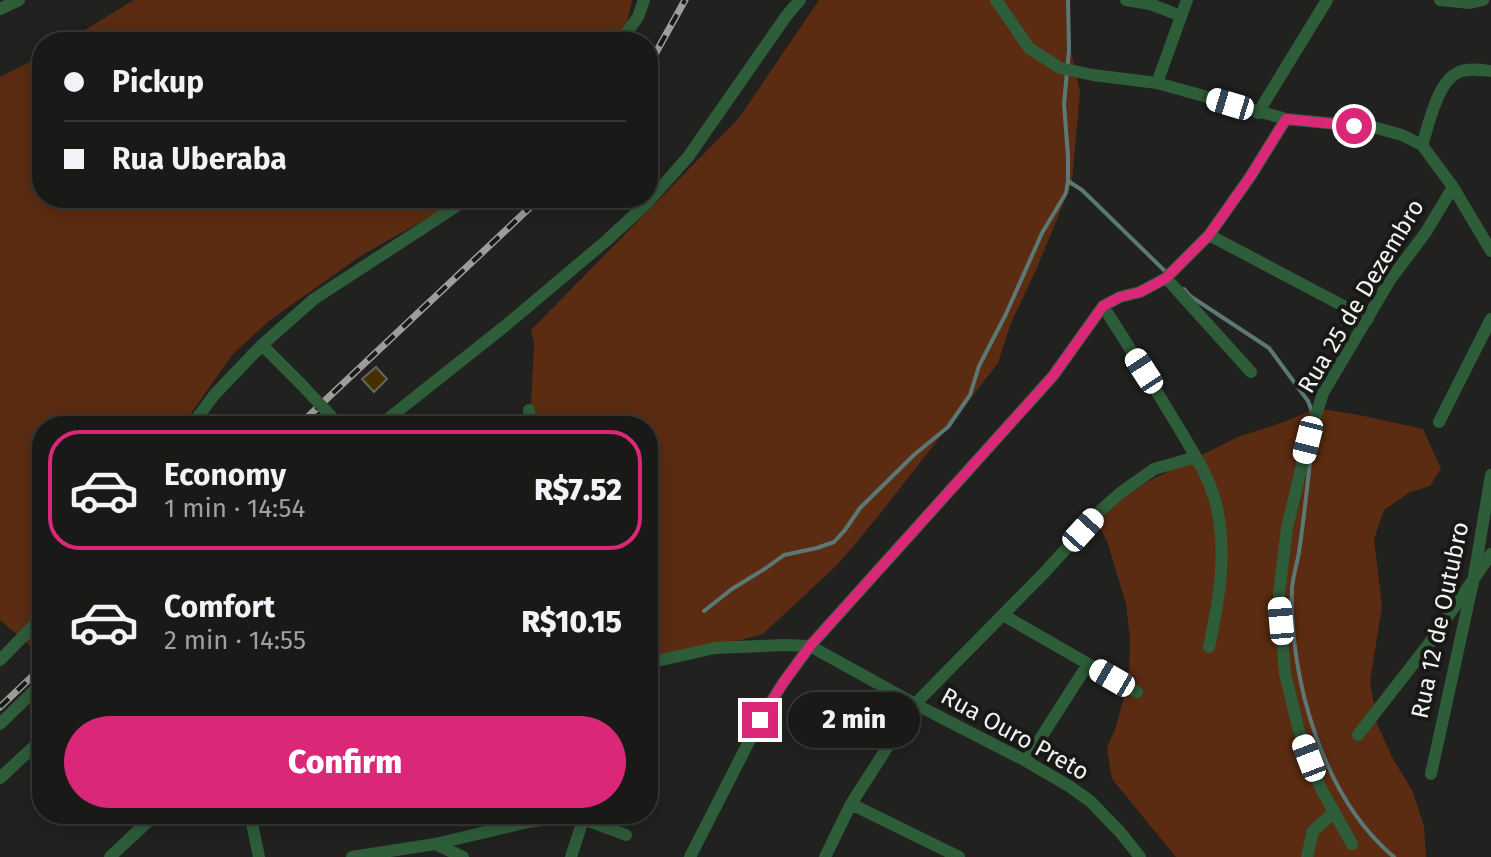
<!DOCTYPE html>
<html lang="en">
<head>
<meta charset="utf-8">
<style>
  :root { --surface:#191917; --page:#262624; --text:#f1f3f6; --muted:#9fa0a1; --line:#373836; --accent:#db2777 }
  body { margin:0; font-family:"Fira Sans",sans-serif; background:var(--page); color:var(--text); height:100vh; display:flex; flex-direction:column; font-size:30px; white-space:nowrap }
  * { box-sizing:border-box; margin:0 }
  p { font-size:26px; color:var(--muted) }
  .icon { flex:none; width:44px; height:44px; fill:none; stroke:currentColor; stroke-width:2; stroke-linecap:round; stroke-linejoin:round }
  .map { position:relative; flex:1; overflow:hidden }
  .panel { position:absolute; left:32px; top:416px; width:626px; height:408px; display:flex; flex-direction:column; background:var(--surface); border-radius:32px; box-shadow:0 4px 20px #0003,0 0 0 2px var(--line) }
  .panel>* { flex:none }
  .guide { position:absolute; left:32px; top:32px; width:626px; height:176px; border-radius:32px; box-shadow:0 4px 20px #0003,0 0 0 2px var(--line); display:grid; align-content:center; height:176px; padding:0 32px; background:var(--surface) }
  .end { position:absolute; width:36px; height:36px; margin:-18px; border:10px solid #db2777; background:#fff; box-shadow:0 0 0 4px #fff }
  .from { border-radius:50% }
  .bubble { position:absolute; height:56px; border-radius:28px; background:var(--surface); box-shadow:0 4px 20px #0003,0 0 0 2px var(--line); font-size:26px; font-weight:800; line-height:56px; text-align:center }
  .car { position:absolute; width:24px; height:48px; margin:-24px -12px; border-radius:10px; box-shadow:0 0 6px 2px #0007; background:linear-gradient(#fff 24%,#345 0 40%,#fff 0 76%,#345 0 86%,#fff 0) }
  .guide b { display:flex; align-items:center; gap:28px; height:76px; font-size:30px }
  .guide b+b { border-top:2px solid var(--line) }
  .guide i { width:20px; height:20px; background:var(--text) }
  ul { padding:14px 0 0; list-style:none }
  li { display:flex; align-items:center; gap:24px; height:120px; margin:0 16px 12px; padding:0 16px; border:4px solid transparent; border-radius:32px }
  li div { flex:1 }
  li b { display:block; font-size:30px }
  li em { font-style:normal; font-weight:800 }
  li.current { border-color:var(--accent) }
  li>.icon { width:72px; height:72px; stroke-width:1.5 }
  .action { display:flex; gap:16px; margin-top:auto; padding:16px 32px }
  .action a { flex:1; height:92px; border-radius:48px; background:var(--accent); color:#fff; font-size:32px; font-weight:800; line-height:92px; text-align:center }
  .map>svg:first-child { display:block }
  .green { fill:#5b2c12 }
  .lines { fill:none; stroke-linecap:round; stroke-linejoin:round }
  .stream { stroke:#5c7874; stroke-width:4 }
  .building { fill:#463000; stroke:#666562; stroke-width:2 }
  .minor { stroke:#2e5d3a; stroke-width:12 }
  .rail-casing { stroke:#9d9d9b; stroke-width:7 }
  .rail { stroke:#181816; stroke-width:4; stroke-dasharray:12; stroke-linecap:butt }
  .minor-bridge { stroke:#2e5d3a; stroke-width:12 }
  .route { stroke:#db2777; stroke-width:10 }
  .labels { text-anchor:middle; stroke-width:8; stroke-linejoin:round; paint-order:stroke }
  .street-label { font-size:24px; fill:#f3f3f1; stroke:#181816 }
</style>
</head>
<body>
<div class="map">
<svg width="1491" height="857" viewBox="0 0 1491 857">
  <rect width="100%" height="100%" fill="#21211f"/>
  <path class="green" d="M134 0H632L623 42H65Z
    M819 0H1070L1071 51 1080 92 1072 182 1037 268 1011 323 998 363 883 510 856 543 837 565 763 634 726 644 648 659V426H530L534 344 531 330 739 118Z
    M42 56V198H463L362 255 270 320 233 354 182 426H42V649L40 654 0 620V77Z
    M1316 408 1359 415 1423 429 1441 469 1430 486 1410 492 1384 510 1374 539 1382 606 1370 682 1377 724 1393 759 1412 790 1424 826 1426 857H1176L1112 779 1107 748 1116 727 1129 677 1130 639 1126 604 1107 541 1099 526 1102 517 1114 504 1149 481 1238 437 1284 422Z"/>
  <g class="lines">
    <path class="stream" d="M1068 181 1082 190 1169 275
      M1184 289 1190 296 1269 348 1308 401 1313 414
      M1311 454C1307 487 1304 519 1299 552 1297 564 1293 576 1292 588 1289 678 1323 798 1394 857
      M704 611 732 589 766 568 784 555 817 548 834 542 845 530 860 508 915 454 948 427 970 395 979 366 1006 314 1042 233 1066 193 1068 181V156L1064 104 1069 50 1068 0"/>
  </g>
  <path class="building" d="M376 367 387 379 374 392 362 379Z"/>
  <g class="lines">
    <path class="minor" d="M996 0 1029 48 1060 68 1093 75 1157 83 1286 119 1377 128 1402 135 1422 145 1453 187 1491 251
      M1126 0 1150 4 1181 16
      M1440 0 1470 3 1483 0
      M0 9 19 0
      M620 42 638 17 644 0
      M1157 83 1187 0
      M1258 113 1327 0
      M1422 145C1429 125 1437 81 1459 72 1469 68 1481 70 1491 71
      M1209 235 1368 319
      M1166 278 1251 372
      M1103 306C1128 345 1153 385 1177 425 1193 452 1210 477 1217 508 1227 555 1219 601 1209 647
      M262 345 300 383
      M529 410 530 426
      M1439 422 1491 319
      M191 426 215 394 262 345 314 299 469 198
      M379 426 505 326 606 241 646 204 688 157 787 15 800 0
      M1003 615 1137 692
      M0 660 42 617
      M648 663 715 648 784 645 810 646 915 704 1026 761 1069 786 1090 801 1120 832 1140 857
      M0 724 42 683
      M1358 735 1428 645 1491 554
      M1026 761 1088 664
      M1431 774 1473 582 1491 475
      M0 778 42 739
      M851 804 959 857
      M250 814 259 857
      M435 844 463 857
      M1352 844 1319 785 1299 731 1285 674 1279 594 1287 528 1308 440 1323 393 1390 280 1426 232 1453 187
      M110 857 156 814
      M352 857 435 844 528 822 567 816 583 819 626 835
      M571 857 585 814
      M690 857 760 720 783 683 810 646 1053 376 1103 306 1120 297 1140 292 1166 278 1209 235 1250 177 1286 119
      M825 857 851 804 915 704 1045 572 1101 510 1119 494 1154 469 1196 457
      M1307 857 1313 831 1334 812"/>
    <defs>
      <path id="rail" d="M648 67 685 0
        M298 426 540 198
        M0 707 42 667"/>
    </defs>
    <use href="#rail" class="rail-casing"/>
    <use href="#rail" class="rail"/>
    <path class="minor-bridge" d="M300 383 332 417"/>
  </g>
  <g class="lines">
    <path class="route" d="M760 720 783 683 810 646 1053 376 1103 306 1120 297 1140 292 1166 278 1209 235 1250 177 1286 119 1354 126"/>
  </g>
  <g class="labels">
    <g class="street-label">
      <text transform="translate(1361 296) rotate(-59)" y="8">Rua 25 de Dezembro</text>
      <text transform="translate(1440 620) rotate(-78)" y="8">Rua 12 de Outubro</text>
      <text transform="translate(1015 734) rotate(29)" y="8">Rua Ouro Preto</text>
    </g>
  </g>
</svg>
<i class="end from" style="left:1354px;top:126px"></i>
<i class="end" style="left:760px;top:720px"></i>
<div class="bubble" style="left:788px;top:692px;width:132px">2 min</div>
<i class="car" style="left:1230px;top:104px;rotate:287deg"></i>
<i class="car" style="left:1144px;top:371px;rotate:327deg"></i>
<i class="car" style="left:1308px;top:440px;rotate:194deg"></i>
<i class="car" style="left:1083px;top:530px;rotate:42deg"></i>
<i class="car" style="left:1281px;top:621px;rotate:355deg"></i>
<i class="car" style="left:1112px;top:678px;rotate:300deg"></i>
<i class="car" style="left:1309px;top:758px;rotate:339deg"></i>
<div class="guide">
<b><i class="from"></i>Pickup</b>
<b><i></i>Rua Uberaba</b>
</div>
<section class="panel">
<ul>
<li class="current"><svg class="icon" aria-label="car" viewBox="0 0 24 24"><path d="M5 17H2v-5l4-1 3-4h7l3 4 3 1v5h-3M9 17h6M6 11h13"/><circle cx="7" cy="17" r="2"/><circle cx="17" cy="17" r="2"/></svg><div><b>Economy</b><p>1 min · 14:54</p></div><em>R$7.52</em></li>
<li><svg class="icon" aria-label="car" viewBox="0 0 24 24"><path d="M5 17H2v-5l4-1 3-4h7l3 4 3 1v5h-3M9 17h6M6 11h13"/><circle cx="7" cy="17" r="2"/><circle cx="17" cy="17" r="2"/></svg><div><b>Comfort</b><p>2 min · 14:55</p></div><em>R$10.15</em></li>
</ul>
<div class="action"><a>Confirm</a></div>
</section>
</div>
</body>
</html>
